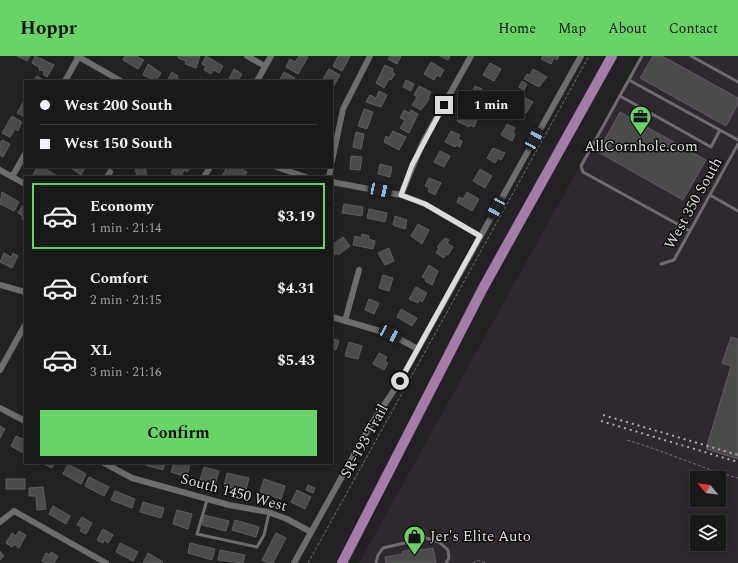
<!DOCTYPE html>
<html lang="en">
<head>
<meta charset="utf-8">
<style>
  :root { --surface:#1a191a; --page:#272627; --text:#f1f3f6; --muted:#9fa0a2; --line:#383839; --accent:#68d465 }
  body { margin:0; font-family:Spectral,serif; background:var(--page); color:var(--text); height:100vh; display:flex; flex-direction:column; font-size:15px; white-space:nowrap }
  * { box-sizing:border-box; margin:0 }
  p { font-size:13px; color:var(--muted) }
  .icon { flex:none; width:22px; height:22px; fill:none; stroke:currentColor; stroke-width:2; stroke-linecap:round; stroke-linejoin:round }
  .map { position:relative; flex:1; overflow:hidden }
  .details { position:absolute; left:24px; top:120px; width:309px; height:288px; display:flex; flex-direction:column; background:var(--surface); border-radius:0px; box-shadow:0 2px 10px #0003,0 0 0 1px var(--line) }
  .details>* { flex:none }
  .guide { position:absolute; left:24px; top:24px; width:309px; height:88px; border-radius:0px; box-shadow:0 2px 10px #0003,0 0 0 1px var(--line); display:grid; align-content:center; height:88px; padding:0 16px; background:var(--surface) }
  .needle { width:26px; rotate:299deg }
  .buttons { position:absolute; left:690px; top:415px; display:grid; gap:8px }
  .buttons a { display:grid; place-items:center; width:36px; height:36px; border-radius:0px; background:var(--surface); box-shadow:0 2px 10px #0003,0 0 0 1px var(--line); font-size:20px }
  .end { position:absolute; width:18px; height:18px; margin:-9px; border:5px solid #dddbdd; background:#111; box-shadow:0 0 0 2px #111 }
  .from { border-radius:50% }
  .bubble { position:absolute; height:28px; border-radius:0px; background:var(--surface); box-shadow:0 2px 10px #0003,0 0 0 1px var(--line); font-size:13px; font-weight:700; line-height:28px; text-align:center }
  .car { position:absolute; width:12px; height:24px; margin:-12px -6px; border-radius:5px; box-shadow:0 0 3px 1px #0007; background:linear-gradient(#222 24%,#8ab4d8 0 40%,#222 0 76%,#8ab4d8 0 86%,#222 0) }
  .guide b { display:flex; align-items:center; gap:14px; height:38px; font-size:15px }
  .guide b+b { border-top:1px solid var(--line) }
  .guide i { width:10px; height:10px; background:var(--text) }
  ul { padding:7px 0 0; list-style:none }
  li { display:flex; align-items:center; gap:12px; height:66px; margin:0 8px 6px; padding:0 8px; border:2px solid transparent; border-radius:0px }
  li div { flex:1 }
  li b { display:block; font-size:15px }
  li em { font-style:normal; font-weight:700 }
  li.active { border-color:var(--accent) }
  li>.icon { width:36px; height:36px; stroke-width:1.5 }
  .button { display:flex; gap:8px; margin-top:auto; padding:8px 16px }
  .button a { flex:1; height:46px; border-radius:0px; background:var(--accent); color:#111; font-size:16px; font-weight:700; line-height:46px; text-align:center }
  header { display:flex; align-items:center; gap:24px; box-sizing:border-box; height:56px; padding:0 20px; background:var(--accent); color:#111 }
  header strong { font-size:19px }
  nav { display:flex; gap:22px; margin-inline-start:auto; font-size:14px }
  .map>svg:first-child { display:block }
  .built { fill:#2f282f; fill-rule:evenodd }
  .building { fill:#4c4a4d; stroke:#615e61 }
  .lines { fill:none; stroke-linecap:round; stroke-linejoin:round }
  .path { stroke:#757375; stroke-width:1; stroke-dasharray:3 2; stroke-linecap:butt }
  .lane { stroke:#6f6c6f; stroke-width:3 }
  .street { stroke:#6f6c6f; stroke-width:6 }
  .primary { stroke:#a47ba9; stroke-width:10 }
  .rail { stroke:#aeacae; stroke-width:2; stroke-dasharray:2 4; stroke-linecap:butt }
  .route { stroke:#dddbdd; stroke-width:5 }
  .labels { text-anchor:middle; stroke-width:3; stroke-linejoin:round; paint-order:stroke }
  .poi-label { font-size:15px; fill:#dddbdd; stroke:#0c0b0c }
  .street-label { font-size:15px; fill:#dddbdd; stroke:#0c0b0c }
</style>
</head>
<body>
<header>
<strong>Hoppr</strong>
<nav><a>Home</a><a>Map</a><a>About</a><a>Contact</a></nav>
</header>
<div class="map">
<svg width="738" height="507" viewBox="0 0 738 507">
  <rect width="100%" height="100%" fill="#232123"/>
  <path class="built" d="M641 0H738V507H359ZM697 422H719V444H697ZM697 466H719V488H697Z"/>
  <path class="building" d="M17 0H30L27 5Z
    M35 0 54 9 47 21 43 18 45 15 39 14 40 12 32 7Z
    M125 0H136L144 4 138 13 123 4Z
    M178 0H200L196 12 185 8 186 5 178 2Z
    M206 0 223 10 219 17 214 14 211 18 204 14 206 10 202 8Z
    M299 0 308 1 298 18 286 11 290 3 295 6Z
    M338 0H350L342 15 333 10Z
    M390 0H401L397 8 388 3Z
    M440 0H450L448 4Z
    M543 0H559L557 4 554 2 551 8 541 3Z
    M653 0H662L738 42V48L726 70 640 22Z
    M431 6 444 14 440 21 437 19 434 24 424 18Z
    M490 7 501 13 494 25 483 19Z
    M148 8 161 17 156 25 143 19Z
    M385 9 393 13 392 16 395 18 391 24 389 23 384 32 376 27Z
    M234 13 242 18 238 25H228Z
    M329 13 340 19 332 33V25H322Z
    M533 13 547 21 539 31 524 23 527 18 530 19Z
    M172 16 178 20 177 22 182 25H167Z
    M284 16 295 22 294 25H279Z
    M37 20 45 25H34Z
    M406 24 414 28 411 35 403 31Z
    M522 25 527 28 524 34 519 31Z
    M419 30 431 36 428 42 429 43 421 54 412 49 417 41 414 39Z
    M475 30 482 33 476 48 468 43Z
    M379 35 387 39 381 51 366 46 370 39 376 42Z
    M522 40 533 46 526 57 516 52Z
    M25 43V61L17 57Z
    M364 53 373 56 367 73 358 70Z
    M404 54 409 57 411 54 418 58 409 77 400 72 405 64 400 62Z
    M463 54 478 62 474 71 470 69 469 71 457 65Z
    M620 56 706 104 683 144 598 96Z
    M12 60 22 66 18 75 15 73 10 81 2 77Z
    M507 68 515 72 513 76 515 78 512 85 501 79Z
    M393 75 406 81 399 94 384 86 386 80 389 82Z
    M451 75 460 79 458 83 462 85 460 91 456 89 455 91 445 86Z
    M356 76 364 78 361 93 353 91Z
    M2 84 10 88 3 101 0 99V88Z
    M493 92 505 97 501 104 498 102 495 107 487 102Z
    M440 95 450 100 444 111 434 106Z
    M351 100 362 101 360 114 350 113Z
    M380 108 392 111 390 121 378 118Z
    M37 111H42L57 120 37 121 33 119Z
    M72 111H85L81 119 71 112Z
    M135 111H147H145L147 121H137Z
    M174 111H190L187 116 184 114 181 121 171 117Z
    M231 111H238L247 116 244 121 222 120 226 113 229 115Z
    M480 113 492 120 485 132 473 125Z
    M429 122 441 127 435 139 428 135 430 132 425 130Z
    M2 136 19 146 14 155 0 148Z
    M467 136 479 143 472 155 457 146 459 141 463 143Z
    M332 147H334L333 156 332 155Z
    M344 148 363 151 362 160 342 157Z
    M23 149 25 150V165L22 163 23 160 18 157Z
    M369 153 387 157 385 166 367 162Z
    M395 160 407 164 405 173 393 169Z
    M418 168 429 174 422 188 411 180Z
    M362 178 369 180 368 183 375 185 373 193 353 189 355 180 361 182Z
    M343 181 350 190 338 199 337 197 332 201V189Z
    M445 182 449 184 447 187 453 191 448 199 446 198 444 202 436 197 439 192 437 191Z
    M389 192 394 205 385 209 378 197Z
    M4 197 11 201 13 197 18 200 12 212 0 206Z
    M429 209 438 215 432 229 425 225 426 223 422 221Z
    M383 219 393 222 389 235 379 232Z
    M416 231 427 237 422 246 419 244 418 247 409 243Z
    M369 243 379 247 374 258 365 254Z
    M401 253 417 262 412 270 397 261Z
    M731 281 738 283V403L706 393 731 310 722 307Z
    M332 282 339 285 336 294 332 293Z
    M349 286 362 290 358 303 345 300Z
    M379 297 387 301 385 305 388 307 384 314 373 308Z
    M0 370 5 373 0 382Z
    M16 380 25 384V398L11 390Z
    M42 407H55L52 412Z
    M145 407H165L163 414 145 409Z
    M174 407 190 408 187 421 171 416Z
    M68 408 86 418 81 428 63 418Z
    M204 411 219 415 215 428 200 424Z
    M227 417 249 422 246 433 241 432 240 434 224 430Z
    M89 421 109 431 104 440 85 430Z
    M6 423H25V433H6Z
    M264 423 285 430 281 443 260 436Z
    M308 429 315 432 313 437 306 434Z
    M43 431 46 453 37 454 36 440H29V432Z
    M297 434 311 441 305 453 291 446Z
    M115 435 135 443 132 452 111 444Z
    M143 446 164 452 161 462 140 456Z
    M53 450 70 460 66 468 49 458Z
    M177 454 192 458 188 473 173 468Z
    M204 459 229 465 226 475 202 469Z
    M82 461 92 467 86 478 80 475 82 471 77 469Z
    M235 464 259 471 256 481 232 474Z
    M103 473 113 479 108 487 104 484 103 487 97 484Z
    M19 475 26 479 19 492 14 488 12 491 6 487 12 477 16 480Z
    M276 477 286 482 273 507H268L262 504Z
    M120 487 138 496 133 505 116 496Z
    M190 487 215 493 212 504 188 497Z
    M415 492V495L433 492 436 507H386L385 501 403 498 402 496Z
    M220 494 245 499 243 507 218 504Z
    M0 495 4 500 0 504Z
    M51 496 58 500 54 507H47L42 505 46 497 50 499Z
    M148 497 163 506 162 507H143Z"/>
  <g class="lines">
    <path class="path" d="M627 384C665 395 700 412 738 422
      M308 507 589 0
      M474 507 476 504 487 507"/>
    <path class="lane" d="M642 0 581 110 583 116 690 175
      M691 0 738 26
      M629 24 738 84
      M620 40 711 91 720 74
      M710 139 738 155
      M661 208 674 204 738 88
      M207 444 197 478 257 491 264 479 269 457
      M376 507 378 499 383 492 426 482 439 486 448 494 449 502 446 507"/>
    <path class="street" d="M77 0 121 25
      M247 0 265 10
      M65 25 79 0
      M257 25 271 0
      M332 105 343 53 370 0
      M276 111 306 121
      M0 114 25 128
      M12 121 25 98
      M107 121 110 116
      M204 121 210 111
      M329 121 331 111
      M332 126 401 139 425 148 480 180
      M401 139 423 86 471 0
      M0 229 25 236
      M332 261 390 278 418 293
      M345 265 359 214
      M0 314 25 269
      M0 352 25 365
      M104 407 132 422 229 449 268 456 287 463 311 476
      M0 466 14 455 106 507
      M294 507 369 372 400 325 581 0"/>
    <path class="primary" d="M342 507 483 232 612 0"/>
    <path class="rail" d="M603 359 738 399
      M601 365 738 406"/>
  </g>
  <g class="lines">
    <path class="route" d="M400 325 480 180 425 148 401 139 412 109 444 49"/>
  </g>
  <defs>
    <symbol id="office-pin" viewBox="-11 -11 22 30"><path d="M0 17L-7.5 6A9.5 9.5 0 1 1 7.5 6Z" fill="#68d465" stroke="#0c0b0c"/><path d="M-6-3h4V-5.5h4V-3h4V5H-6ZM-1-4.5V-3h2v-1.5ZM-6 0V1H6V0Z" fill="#111"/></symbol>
    <symbol id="shop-pin" viewBox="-11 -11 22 30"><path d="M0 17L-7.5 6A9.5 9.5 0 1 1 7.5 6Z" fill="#68d465" stroke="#0c0b0c"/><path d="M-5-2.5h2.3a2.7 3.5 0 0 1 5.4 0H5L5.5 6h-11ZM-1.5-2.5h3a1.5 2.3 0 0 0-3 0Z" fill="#111"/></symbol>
  </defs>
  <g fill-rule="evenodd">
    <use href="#office-pin" x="628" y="48" width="25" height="34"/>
    <use href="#shop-pin" x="402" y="468" width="25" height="34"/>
  </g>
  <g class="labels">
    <g class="poi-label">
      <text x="641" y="95">AllCornhole.com</text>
      <text x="430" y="485" text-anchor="start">Jer's Elite Auto</text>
    </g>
    <g class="street-label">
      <text transform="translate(693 147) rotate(-61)" y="5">West 350 South</text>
      <text transform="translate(364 385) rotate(-61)" y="5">SR-193 Trail</text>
      <text transform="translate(234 436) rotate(15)" y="5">South 1450 West</text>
    </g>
  </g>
</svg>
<div class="buttons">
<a><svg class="needle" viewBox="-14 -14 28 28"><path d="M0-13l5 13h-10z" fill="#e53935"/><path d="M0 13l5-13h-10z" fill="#9fa0a2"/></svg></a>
<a><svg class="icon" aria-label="layers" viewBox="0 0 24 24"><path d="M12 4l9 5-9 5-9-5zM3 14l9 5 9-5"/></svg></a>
</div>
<i class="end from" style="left:400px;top:325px"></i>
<i class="end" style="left:444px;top:49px"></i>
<div class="bubble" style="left:458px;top:35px;width:66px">1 min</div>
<i class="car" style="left:534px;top:83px;rotate:29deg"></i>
<i class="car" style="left:380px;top:134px;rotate:102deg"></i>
<i class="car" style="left:496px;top:152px;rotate:209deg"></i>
<i class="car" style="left:390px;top:278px;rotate:118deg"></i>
<div class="guide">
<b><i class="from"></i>West 200 South</b>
<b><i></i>West 150 South</b>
</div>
<section class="details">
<ul>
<li class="active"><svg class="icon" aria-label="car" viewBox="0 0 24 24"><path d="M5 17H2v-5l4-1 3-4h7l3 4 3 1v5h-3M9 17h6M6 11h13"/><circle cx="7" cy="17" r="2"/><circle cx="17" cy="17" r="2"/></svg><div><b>Economy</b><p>1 min · 21:14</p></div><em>$3.19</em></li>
<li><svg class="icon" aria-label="car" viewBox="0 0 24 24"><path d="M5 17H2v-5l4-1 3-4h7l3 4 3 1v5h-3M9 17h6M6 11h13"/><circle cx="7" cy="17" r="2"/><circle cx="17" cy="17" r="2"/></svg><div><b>Comfort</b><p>2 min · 21:15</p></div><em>$4.31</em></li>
<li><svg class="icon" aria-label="car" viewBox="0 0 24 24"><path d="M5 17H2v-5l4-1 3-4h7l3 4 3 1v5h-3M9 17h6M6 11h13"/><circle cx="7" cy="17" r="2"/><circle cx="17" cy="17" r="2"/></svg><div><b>XL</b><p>3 min · 21:16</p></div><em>$5.43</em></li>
</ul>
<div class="button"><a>Confirm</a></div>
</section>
</div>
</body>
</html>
